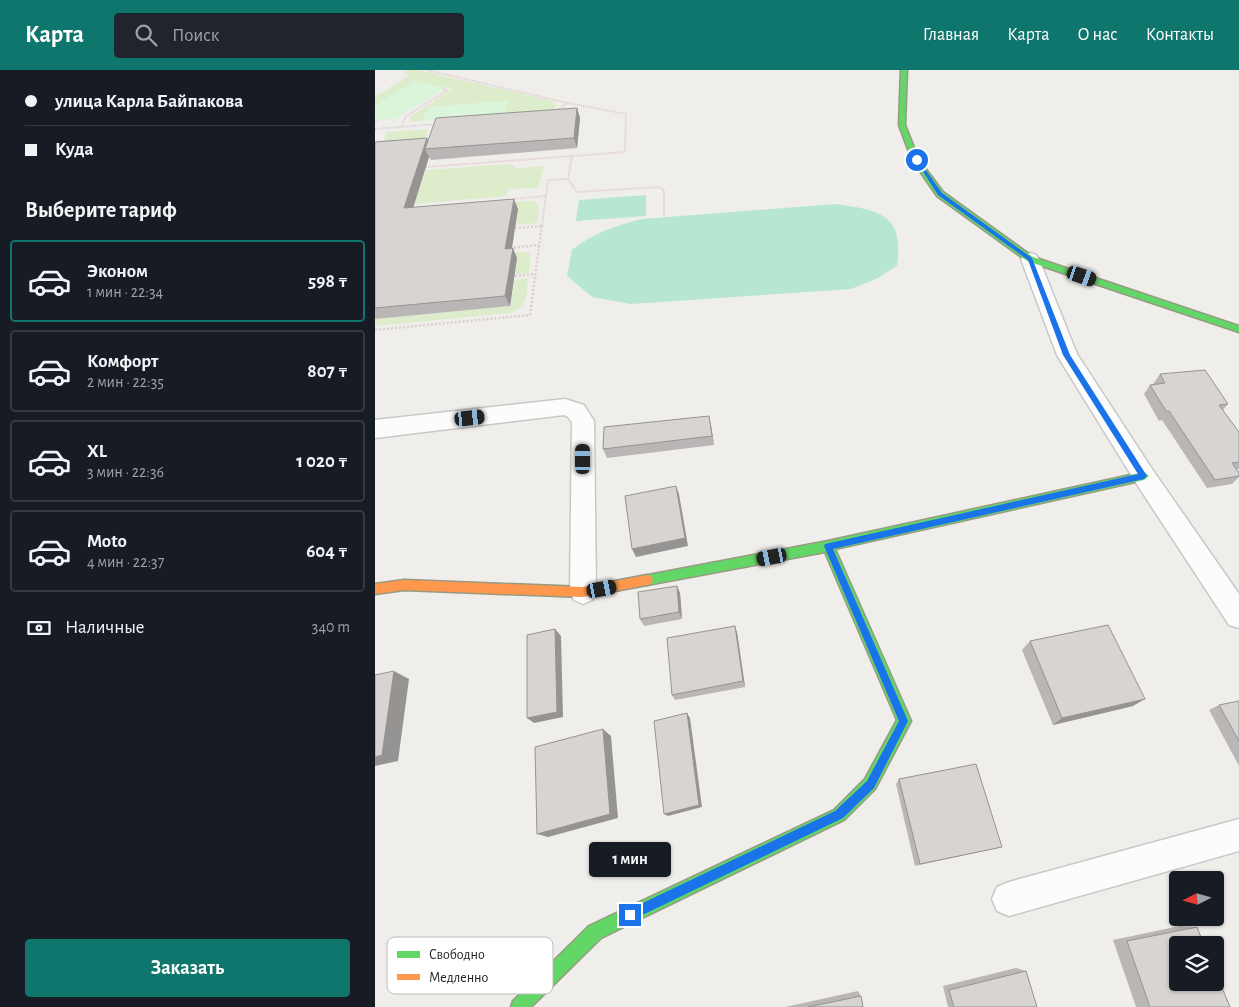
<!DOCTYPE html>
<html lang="ru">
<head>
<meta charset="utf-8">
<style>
  :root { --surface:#171b24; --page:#20242c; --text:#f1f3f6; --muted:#9ea1a6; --line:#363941; --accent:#0f766e }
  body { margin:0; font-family:"Alegreya Sans",sans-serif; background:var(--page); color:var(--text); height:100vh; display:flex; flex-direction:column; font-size:19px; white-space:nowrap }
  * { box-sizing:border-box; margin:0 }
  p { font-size:16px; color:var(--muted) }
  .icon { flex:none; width:28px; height:28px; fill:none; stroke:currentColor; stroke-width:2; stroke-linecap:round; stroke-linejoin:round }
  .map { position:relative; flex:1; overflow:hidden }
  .panel { display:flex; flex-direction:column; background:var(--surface); width:375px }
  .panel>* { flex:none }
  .hud { display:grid; align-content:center; height:110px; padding:0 25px; background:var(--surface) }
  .needle { width:32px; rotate:264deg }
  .controls { position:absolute; left:794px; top:801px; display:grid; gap:10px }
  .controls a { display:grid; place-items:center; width:55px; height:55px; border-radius:5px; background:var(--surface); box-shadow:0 1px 4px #0004; font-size:25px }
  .end { position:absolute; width:22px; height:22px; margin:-11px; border:6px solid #1a73e8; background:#fff; box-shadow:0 0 0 2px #fff }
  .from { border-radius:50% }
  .bubble { position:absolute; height:35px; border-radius:5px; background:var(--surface); box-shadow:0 1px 4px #0004; font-size:16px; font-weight:700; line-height:35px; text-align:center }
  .car { position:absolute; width:15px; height:30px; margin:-15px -8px; border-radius:6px; box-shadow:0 0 4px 1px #0007; background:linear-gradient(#222 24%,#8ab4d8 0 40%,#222 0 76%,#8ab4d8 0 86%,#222 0) }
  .hud b { display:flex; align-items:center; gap:18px; height:48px; font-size:19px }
  .hud b+b { border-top:1px solid var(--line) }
  .hud i { width:12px; height:12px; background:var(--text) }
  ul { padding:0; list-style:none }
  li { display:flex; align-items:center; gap:15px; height:82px; margin:0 10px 8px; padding:0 15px; border:2px solid var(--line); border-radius:5px }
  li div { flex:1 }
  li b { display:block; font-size:19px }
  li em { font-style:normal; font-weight:700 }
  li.current { border-color:var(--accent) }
  li>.icon { width:45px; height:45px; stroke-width:1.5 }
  h2 { padding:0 25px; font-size:22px; line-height:60px }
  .pay { display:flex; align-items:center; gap:12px; height:55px; padding:0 25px; font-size:19px }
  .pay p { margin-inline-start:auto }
  .primary-button { display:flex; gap:10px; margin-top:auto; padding:10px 25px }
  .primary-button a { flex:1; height:58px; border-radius:5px; background:var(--accent); color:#fff; font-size:20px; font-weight:700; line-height:58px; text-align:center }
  header { display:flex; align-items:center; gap:30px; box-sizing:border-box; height:70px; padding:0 25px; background:var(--accent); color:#fff }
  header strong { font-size:24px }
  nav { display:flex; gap:28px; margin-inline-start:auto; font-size:18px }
  .search { width:350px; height:45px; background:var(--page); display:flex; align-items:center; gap:12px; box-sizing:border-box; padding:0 18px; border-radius:5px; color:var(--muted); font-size:19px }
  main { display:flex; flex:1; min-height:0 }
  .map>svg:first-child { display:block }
  .grass { fill:#ddeccb }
  .park { fill:#daf5da }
  .pitch { fill:#b7e6d2 }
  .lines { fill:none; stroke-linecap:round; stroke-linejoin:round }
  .street-casing { stroke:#c9c8c7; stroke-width:3 }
  .fast-casing { stroke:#999a82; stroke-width:3 }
  .slow-casing { stroke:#999a82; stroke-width:3 }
  .path-far1 { stroke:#dccecd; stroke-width:2; stroke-dasharray:1 1; stroke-linecap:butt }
  .path { stroke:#dccecd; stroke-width:2.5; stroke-dasharray:2 2; stroke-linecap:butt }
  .street { fill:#fdfcfc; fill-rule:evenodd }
  .fast { fill:#63d668; fill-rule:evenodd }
  .slow { fill:#ff974d; fill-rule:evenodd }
  .wall { fill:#b9b6b5 }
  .shaded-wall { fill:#969493 }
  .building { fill:#d7d4d2; stroke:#969493 }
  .route { fill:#1a73e8 }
  .key { fill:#fff; stroke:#bdbdbd; stroke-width:1 }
  .key-label { font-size:14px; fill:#222 }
</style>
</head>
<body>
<header>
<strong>Карта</strong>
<div class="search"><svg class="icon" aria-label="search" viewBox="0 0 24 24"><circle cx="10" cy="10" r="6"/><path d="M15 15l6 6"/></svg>Поиск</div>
<nav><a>Главная</a><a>Карта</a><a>О нас</a><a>Контакты</a></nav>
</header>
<main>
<section class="panel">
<div class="hud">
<b><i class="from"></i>улица Карла Байпакова</b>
<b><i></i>Куда</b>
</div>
<h2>Выберите тариф</h2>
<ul>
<li class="current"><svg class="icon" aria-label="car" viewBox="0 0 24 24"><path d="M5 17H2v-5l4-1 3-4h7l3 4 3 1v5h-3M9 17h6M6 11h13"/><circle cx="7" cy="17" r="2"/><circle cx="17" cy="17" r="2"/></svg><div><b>Эконом</b><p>1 мин · 22:34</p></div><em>598 ₸</em></li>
<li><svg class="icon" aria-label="car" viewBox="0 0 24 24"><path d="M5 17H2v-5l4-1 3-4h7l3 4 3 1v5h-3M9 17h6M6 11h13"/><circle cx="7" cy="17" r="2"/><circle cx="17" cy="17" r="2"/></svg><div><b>Комфорт</b><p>2 мин · 22:35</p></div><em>807 ₸</em></li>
<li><svg class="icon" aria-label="car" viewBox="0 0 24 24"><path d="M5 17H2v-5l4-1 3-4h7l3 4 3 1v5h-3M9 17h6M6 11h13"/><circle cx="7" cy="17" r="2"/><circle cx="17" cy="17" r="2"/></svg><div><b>XL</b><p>3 мин · 22:36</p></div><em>1 020 ₸</em></li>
<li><svg class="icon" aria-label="car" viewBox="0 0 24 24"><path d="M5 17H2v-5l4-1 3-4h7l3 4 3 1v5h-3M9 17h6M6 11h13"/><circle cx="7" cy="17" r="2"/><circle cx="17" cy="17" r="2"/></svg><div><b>Moto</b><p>4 мин · 22:37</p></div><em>604 ₸</em></li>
</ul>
<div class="pay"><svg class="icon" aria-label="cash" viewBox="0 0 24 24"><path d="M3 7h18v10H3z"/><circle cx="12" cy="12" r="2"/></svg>Наличные<p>340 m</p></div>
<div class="primary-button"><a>Заказать</a></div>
</section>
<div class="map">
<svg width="864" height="937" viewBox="0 0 864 937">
  <rect width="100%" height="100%" fill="#f0eeeb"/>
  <path class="grass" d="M34 0H43L177 31 182 36 177 40 130 45 132 31 54 37 47 51 34 52 36 46 77 19 41 11 0 36V27L34 5 28 2Z
    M53 59 46 79 4 83 12 62Z
    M134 94 139 95 140 99 169 96 163 118 133 119 132 126 39 134 51 100Z
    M158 131 164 135 162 153 141 155 143 139 138 132Z
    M148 182 155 184 154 203 140 204 142 188 20 199 22 193Z
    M153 208C151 227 154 235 135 243L0 256V249L135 236 139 211Z"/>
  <path class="park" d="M41 10 70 18 20 49 0 50V36Z
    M133 31 130 45 47 51 54 37Z"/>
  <path class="pitch" d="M271 125V146L201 151 204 130Z
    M460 134C503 140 530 143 522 196L501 209 476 219 256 234 217 227 192 206 197 180C221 162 239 156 267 149Z"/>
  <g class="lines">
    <defs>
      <path id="street" d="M655 183 661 185 664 189 702 284 777 399 864 524V558L854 555 761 413 682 285 646 189 649 185Z
        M190 329 209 335 219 351 221 522 217 530 208 534 199 530 195 522 197 352 193 347 189 345 0 368V350Z
        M864 749V781L634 846 622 841 617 829 622 817 634 812Z"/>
      <path id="fast" d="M526 0H532L530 55 544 90 568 122 658 187 864 256V262L652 191 562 126 537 90 524 55Z
        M769 402 774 406 769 410 460 479 536 651 500 719 469 750 226 868 156 937H136L138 931 214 856 459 740 490 709 522 650 450 482 272 515 268 514 266 510 268 506 453 471Z"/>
      <path id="slow" d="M272 505 276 506 278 510 276 514 272 515 208 527 29 520 0 524V514L29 510 208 517Z"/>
    </defs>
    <use href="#street" class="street-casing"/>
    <use href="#fast" class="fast-casing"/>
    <use href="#slow" class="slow-casing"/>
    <path class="path-far1" d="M52 0 192 33
      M179 42 193 33 251 44 250 82 197 86 193 109
      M0 53 2 50
      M26 57 31 46 73 20 67 19
      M0 59 62 54
      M51 97 197 86
      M137 129 171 126
      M167 155 173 110 193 109 202 122 284 117 289 120V147"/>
    <path class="path" d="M140 158 167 156
      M135 178 164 175
      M140 206 160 204
      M0 260 155 245 167 154"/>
    <use href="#street" class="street"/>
    <use href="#fast" class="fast"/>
    <use href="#slow" class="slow"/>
  </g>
  <path class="wall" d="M202 38 205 48 202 78 56 90 54 87 38 137 143 139 137 178 142 188 135 236 0 249V72L52 68 53 70Z
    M785 304 853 334 848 340 864 362V399H862L864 403V407L857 414 832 418 787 350 784 351 769 324 775 315 778 314Z
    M334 346 339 375 232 388 228 379Z
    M302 516 305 523 307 549 269 556 265 549Z
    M362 562 370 617 300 630 297 625Z
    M655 571 758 636 678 655 647 580Z
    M864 631V696L834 640 844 635Z
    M524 709 627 777 540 796 521 714Z
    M805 856 822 857 855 937H761L738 870Z
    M641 898 651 901 662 937H573L568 916Z
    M483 921 486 926 488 937H410Z"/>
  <path class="shaded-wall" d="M202 38 205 48 202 78 199 68Z
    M52 68 57 78 50 79 54 87 35 148 29 138Z
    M139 129 143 139 135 189 130 179Z
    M138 178 142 188 135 236 130 226Z
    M334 346 336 355 339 375 337 366Z
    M301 416 304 424 313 476 261 487 257 479Z
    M302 516 305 523 307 549 304 542Z
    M360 556 362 562 370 617 368 611Z
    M180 559 186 566 188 647 159 653 152 648Z
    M19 601 34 609 23 691 0 696V687Z
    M770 629 758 636 678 655 687 648Z
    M312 643 315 648 327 737 293 746 289 744Z
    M228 659 236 666 243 748 173 767 162 764Z"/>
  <path class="building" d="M202 38 199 68 50 79 61 48Z
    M52 68 29 138 139 129 130 179 138 178 130 226 0 238V72Z
    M830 300 853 334 844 335 864 362V392L857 393 864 403V406L840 410 794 341H791L775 315 790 313 785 304Z
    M334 346 337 366 228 379 229 357Z
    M301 416 310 468 257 479 250 426Z
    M302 516 304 542 265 549 263 522Z
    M733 555 770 629 687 648 655 571Z
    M360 556 368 611 297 625 292 568Z
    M180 559 182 642 152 648V565Z
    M19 601 7 685 0 687V605Z
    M864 631V671L844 635Z
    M312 643 324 735 289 744 279 651Z
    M228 659 235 744 162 764 160 677Z
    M601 694 627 777 545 794 524 709Z
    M822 857 829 875H802V912H840V901L855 937H775L752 871Z
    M651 901 662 937H579L574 920Z
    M486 926 488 937H433Z"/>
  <path class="route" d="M540 89H543L567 123 657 188 695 285 772 406 769 409 458 479 533 651 499 718 468 748 255 851 251 849 249 845 251 841 460 741 492 711 524 651 449 476 450 474 763 404 688 285 653 190 563 125Z"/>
  <rect x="12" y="867" width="166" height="57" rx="8" class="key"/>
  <rect x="22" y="881" width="23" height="7" fill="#63d668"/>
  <rect x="22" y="904" width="23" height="6" fill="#ff974d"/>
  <g class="key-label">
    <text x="54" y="889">Свободно</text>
    <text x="54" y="912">Медленно</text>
  </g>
</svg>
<div class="controls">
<a><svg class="needle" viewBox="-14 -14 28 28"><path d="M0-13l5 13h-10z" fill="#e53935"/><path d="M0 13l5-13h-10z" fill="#9ea1a6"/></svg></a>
<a><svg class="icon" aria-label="layers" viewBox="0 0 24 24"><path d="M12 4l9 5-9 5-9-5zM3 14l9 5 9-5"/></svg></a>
</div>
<i class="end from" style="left:542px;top:90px"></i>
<i class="end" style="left:255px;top:845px"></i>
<div class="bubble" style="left:214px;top:772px;width:82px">1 мин</div>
<i class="car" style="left:707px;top:206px;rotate:109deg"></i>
<i class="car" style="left:95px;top:348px;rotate:84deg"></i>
<i class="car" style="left:208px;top:389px;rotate:0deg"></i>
<i class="car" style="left:397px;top:487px;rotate:259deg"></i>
<i class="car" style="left:227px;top:519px;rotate:79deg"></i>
</div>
</main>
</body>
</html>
